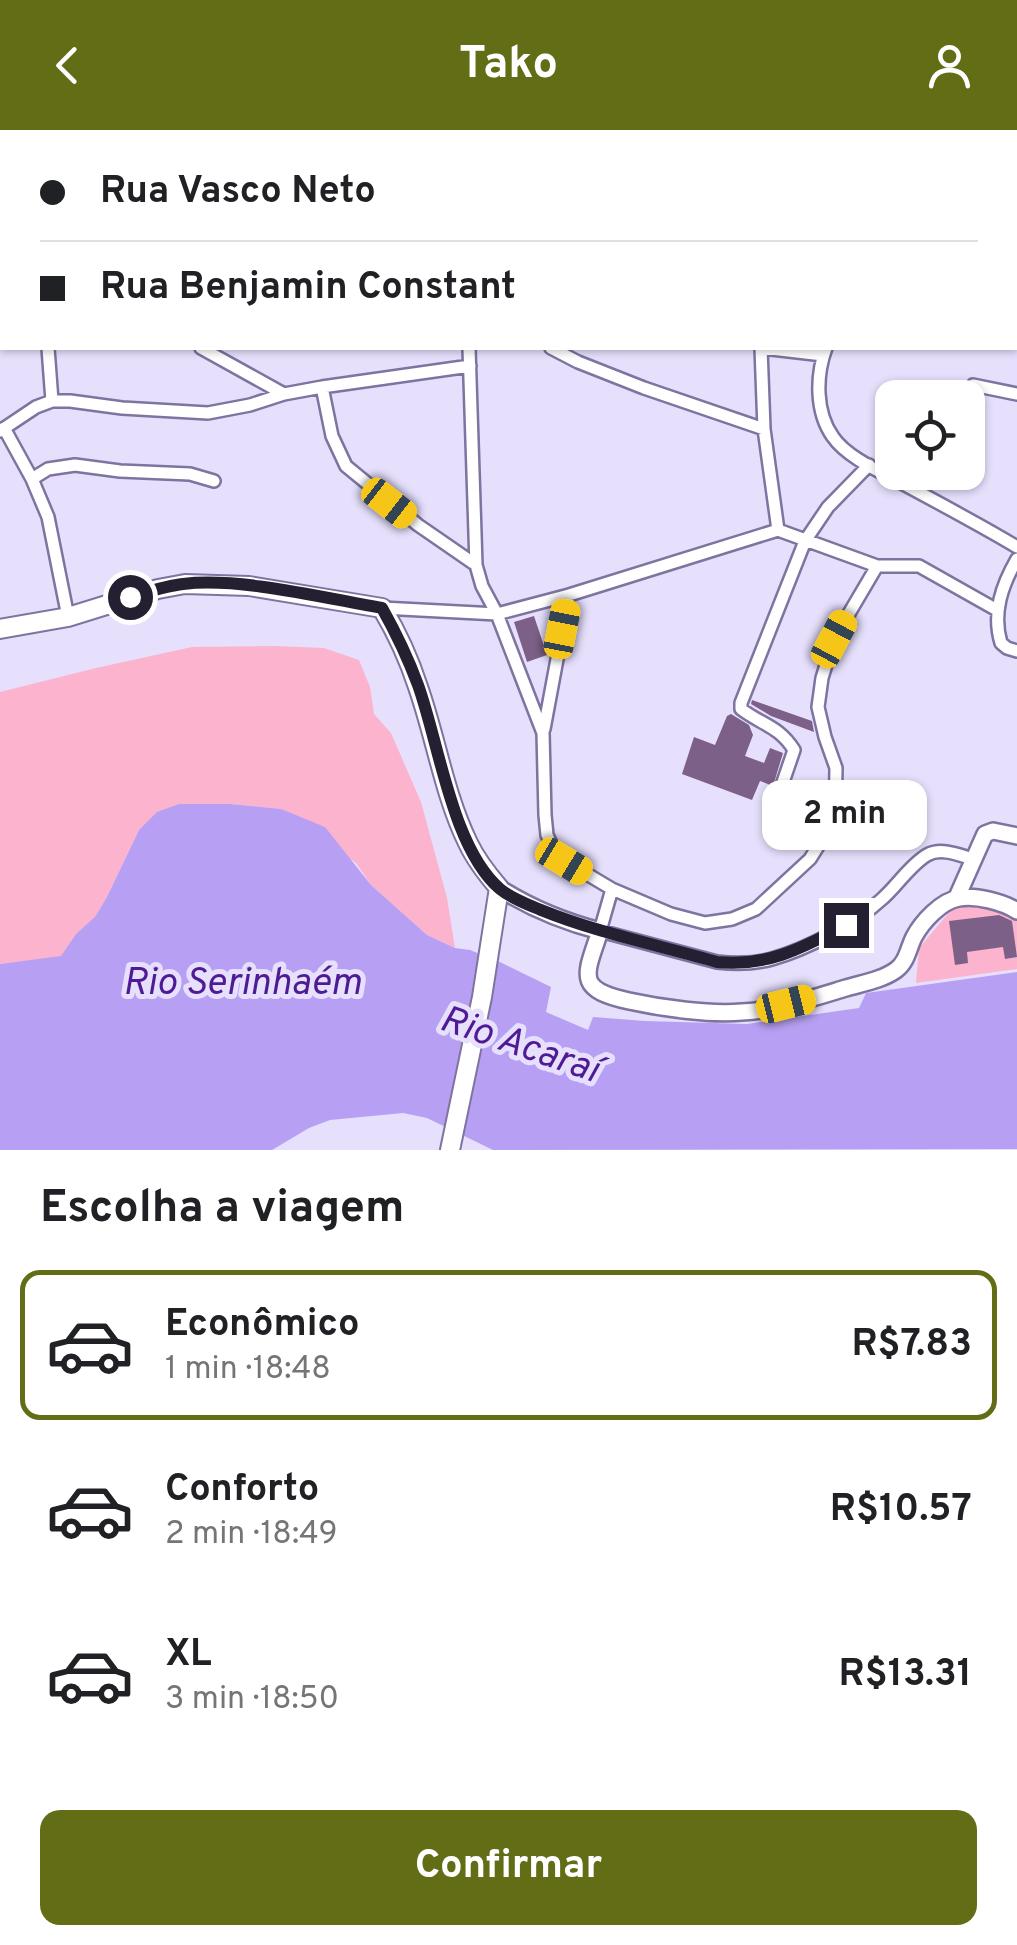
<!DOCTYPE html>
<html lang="pt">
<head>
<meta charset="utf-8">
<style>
  :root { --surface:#fff; --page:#f6f6f6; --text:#202124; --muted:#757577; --line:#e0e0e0; --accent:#636d15 }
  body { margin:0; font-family:Overpass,sans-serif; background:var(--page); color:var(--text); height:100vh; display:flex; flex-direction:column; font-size:38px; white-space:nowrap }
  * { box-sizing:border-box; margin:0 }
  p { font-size:32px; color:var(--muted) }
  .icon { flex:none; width:55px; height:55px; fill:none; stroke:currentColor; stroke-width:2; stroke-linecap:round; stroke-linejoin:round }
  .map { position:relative; height:1020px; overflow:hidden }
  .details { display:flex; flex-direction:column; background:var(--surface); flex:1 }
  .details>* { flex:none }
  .guide { position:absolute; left:0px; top:0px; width:1018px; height:220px; box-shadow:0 2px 8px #0004; display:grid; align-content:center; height:220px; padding:0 40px; background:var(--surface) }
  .buttons { position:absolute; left:875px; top:250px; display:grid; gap:20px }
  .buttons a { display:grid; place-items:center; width:110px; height:110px; border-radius:20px; background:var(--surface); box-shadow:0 2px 8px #0004; font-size:50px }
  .end { position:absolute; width:45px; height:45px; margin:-22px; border:12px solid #241f31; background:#fff; box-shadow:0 0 0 5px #fff }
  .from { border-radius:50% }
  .bubble { position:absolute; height:70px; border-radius:20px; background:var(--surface); box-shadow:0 2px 8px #0004; font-size:32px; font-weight:700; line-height:70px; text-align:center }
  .car { position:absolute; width:30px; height:60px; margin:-30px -15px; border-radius:12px; box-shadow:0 0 8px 2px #0007; background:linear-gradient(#f5c518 24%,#345 0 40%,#f5c518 0 76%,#345 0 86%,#f5c518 0) }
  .guide b { display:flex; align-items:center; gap:35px; height:95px; font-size:38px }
  .guide b+b { border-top:2px solid var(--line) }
  .guide i { width:25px; height:25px; background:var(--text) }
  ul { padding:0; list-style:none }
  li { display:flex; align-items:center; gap:30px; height:150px; margin:0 20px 15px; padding:0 20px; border:5px solid transparent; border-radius:20px }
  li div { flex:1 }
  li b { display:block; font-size:38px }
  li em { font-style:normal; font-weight:700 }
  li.active { border-color:var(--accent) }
  li>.icon { width:90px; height:90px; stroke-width:1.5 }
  h2 { padding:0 40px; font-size:45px; line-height:120px }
  .primary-button { display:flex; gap:20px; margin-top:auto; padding:20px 40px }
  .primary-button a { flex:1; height:115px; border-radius:20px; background:var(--accent); color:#fff; font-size:40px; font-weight:700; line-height:115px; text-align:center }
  header { display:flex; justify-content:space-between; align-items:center; height:130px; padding:0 40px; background:var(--accent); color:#fff; font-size:45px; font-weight:700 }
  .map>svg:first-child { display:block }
  .green { fill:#fcb3cd }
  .water { fill:#b7a0f3 }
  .building { fill:#7c6087 }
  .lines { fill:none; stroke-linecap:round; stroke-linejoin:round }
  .lane-casing { stroke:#7f73a0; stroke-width:10 }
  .street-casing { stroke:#7f73a0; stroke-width:16 }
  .secondary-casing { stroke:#7f73a0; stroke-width:20 }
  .primary-casing { stroke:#7f73a0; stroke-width:22 }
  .lane { stroke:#fff; stroke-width:5 }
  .street { stroke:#fff; stroke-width:11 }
  .secondary { stroke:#fff; stroke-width:15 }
  .primary { stroke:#fff; stroke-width:18 }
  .route { stroke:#241f31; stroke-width:12 }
  .labels { text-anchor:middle; stroke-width:10; stroke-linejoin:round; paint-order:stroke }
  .water-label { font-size:38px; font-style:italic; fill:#4f1b94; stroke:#e6e0fd }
</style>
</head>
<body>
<header><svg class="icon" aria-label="back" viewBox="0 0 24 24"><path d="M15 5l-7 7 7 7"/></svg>Tako<svg class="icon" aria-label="person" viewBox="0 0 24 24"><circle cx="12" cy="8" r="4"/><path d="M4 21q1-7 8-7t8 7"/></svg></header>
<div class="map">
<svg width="1017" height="1020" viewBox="0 0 1017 1020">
  <rect width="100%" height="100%" fill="#e6e0fd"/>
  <path class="green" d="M0 0H197L199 1 2 2V98L0 95Z
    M275 516 324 518 359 530 370 557 374 584 391 603 421 672 447 768 455 818 427 805 371 755 356 733 281 679 230 674H180L139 700 107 767 95 788 76 804 61 827 0 834V562L96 538 192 517Z
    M957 773H976L1017 783V839L916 853 919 818Z"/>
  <path class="water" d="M179 674H230L281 679 325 697 371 755 427 805 455 818 470 820 500 832 551 857 546 882 588 900 593 887 645 891 747 894 859 878 866 863 1017 842V1019L493 1020 427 988 403 983 330 990 309 998 272 1020H0V834L61 826 76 804 95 787 107 767 139 700 157 682Z"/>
  <path class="building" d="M534 486 547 525 527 532 514 492Z
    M752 570 812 591 814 602 771 586 751 574Z
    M731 584 749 595 753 605 745 626 764 633 770 618 783 623 773 656 760 651 752 670 682 644 694 607 715 615 727 586Z
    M999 785 1012 791 1017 827 1005 829 1003 817 967 822 968 833 955 835 949 791Z"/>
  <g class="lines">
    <defs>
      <path id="lane" d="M1015 167H1017"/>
      <path id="street" d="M205 0 206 2
        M400 0 401 2
        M479 2 480 0
        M850 2 852 0
        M1015 81 1017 80
        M0 110 2 112
        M48 218 52 271
        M201 218 284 264
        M469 218 476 435 482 456 497 484 543 603 545 685 547 705 553 718 565 731 612 759 671 784 705 793 732 789 756 779 810 729 835 689 836 638 825 607 818 577 822 548 834 509 877 436
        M551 218 578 232 644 258 764 299
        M761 218 764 299 778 400
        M762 218 823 225
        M826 218C816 245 815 282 833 307 848 329 886 344 909 357 946 377 982 396 1017 417
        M973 255 1017 264
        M322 257 332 306 346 336 418 395 476 435
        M4 298 32 349 48 387 68 487
        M0 301 36 277 52 271H70L122 278 208 283 250 275 284 264 322 257 470 236
        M32 349 48 339 75 335 120 341 190 344 214 351
        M778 400 877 436H919L997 480
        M1017 429C1002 455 992 483 1001 513L1007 518 1017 521
        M382 478 497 484 569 465 778 400
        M544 599 569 465
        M782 655 794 620C779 596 762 595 741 579V573L805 411 828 377 869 335
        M612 759 600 801 717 832C735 834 754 834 772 829 807 819 855 794 882 769 897 756 910 735 927 725 941 717 959 725 973 729"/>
      <path id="secondary" d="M499 758C529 777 565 792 600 801 585 846 575 859 629 871 661 878 710 885 742 882 777 880 813 868 846 858 863 853 882 850 896 840 907 832 908 819 914 807 922 792 941 771 959 768 976 765 1003 772 1017 781
        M957 767 985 704 993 701 1017 706"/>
      <path id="primary" d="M795 0 799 2
        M1003 2 1005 0
        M0 499 68 487 158 459 185 454 249 456 382 478C397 503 409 529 418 557 436 608 444 664 468 713 476 730 487 744 499 758L482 867 450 1020"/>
    </defs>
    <use href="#lane" class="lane-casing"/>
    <use href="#street" class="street-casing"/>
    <use href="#secondary" class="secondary-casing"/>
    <use href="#primary" class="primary-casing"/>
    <use href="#lane" class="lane"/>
    <use href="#street" class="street"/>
    <use href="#secondary" class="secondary"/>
    <use href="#primary" class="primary"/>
  </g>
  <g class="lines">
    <path class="route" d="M130 467C148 462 165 456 183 454 240 447 324 468 382 478 396 503 408 528 418 555 439 613 452 718 500 759 512 769 527 774 541 780 598 803 658 815 717 832 768 837 802 818 846 795"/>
  </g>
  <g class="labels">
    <g class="water-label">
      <text x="242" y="864">Rio Serinhaém</text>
      <text transform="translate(520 913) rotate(19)" y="13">Rio Acaraí</text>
    </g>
  </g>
</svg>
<div class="buttons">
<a><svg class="icon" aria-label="locate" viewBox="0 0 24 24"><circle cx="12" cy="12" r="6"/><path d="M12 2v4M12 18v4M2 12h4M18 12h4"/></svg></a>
</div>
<i class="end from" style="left:130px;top:467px"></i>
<i class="end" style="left:846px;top:795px"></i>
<div class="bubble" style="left:762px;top:650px;width:165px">2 min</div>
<i class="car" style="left:389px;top:373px;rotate:128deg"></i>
<i class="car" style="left:562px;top:499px;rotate:11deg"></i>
<i class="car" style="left:834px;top:509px;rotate:28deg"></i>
<i class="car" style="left:564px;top:731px;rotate:121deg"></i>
<i class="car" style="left:786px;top:874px;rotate:76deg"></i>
<div class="guide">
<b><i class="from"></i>Rua Vasco Neto</b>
<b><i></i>Rua Benjamin Constant</b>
</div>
</div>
<section class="details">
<h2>Escolha a viagem</h2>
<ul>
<li class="active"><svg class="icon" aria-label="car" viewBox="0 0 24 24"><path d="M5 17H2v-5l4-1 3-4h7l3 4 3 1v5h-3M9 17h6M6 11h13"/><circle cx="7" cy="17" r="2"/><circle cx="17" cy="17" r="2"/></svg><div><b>Econômico</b><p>1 min · 18:48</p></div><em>R$7.83</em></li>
<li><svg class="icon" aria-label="car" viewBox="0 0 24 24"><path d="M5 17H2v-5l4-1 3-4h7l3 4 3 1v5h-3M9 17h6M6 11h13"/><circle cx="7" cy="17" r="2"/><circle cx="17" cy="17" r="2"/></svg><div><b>Conforto</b><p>2 min · 18:49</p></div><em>R$10.57</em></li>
<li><svg class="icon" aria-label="car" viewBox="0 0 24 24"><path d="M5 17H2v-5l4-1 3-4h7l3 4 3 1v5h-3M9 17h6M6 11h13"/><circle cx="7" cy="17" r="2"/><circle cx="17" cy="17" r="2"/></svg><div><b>XL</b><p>3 min · 18:50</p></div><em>R$13.31</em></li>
</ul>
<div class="primary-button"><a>Confirmar</a></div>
</section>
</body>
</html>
